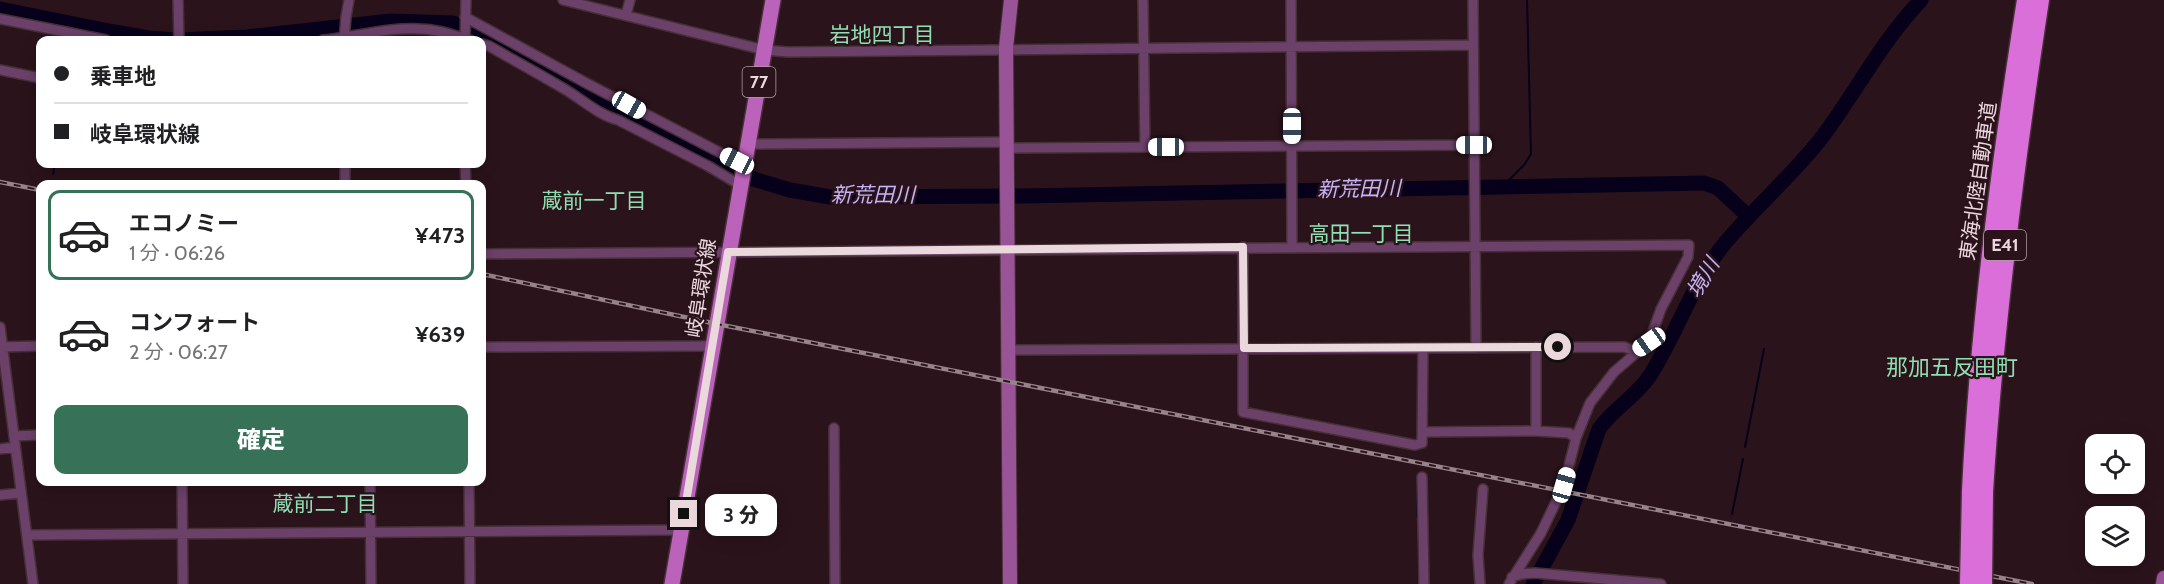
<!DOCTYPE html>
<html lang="ja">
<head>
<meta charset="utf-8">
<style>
  :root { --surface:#fff; --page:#f6f6f6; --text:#202124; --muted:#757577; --line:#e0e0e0; --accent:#377157 }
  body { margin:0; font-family:Cabin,"Noto Sans JP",sans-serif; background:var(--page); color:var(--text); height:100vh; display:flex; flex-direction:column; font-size:22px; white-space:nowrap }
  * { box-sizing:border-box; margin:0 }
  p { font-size:20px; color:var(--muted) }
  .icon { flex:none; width:33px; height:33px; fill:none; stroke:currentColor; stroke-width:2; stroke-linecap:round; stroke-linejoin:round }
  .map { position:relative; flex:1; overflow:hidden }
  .panel { position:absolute; left:36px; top:180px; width:450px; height:306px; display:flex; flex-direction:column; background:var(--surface); border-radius:12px; box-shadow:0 3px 15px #0003 }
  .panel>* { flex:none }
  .hud { position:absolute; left:36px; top:36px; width:450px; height:132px; border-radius:12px; box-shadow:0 3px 15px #0003; display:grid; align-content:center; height:132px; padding:0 18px; background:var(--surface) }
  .tools { position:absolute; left:2085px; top:434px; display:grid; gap:12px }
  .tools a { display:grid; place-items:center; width:60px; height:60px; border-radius:12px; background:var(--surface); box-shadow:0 3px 15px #0003; font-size:30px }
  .end { position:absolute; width:27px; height:27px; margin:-14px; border:8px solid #ead8dd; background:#111; box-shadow:0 0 0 3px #111 }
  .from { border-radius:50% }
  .bubble { position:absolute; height:42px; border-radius:12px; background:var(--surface); box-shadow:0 3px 15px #0003; font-size:20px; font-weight:800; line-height:42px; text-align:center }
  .car { position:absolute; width:18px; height:36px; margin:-18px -9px; border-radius:8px; box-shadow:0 0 4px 2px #0007; background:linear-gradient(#fff 24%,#345 0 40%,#fff 0 76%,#345 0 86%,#fff 0) }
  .hud b { display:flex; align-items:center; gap:21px; height:57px; font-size:22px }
  .hud b+b { border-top:2px solid var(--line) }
  .hud i { width:15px; height:15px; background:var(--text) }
  ul { padding:10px 0 0; list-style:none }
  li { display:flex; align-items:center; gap:18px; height:90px; margin:0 12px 9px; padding:0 6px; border:3px solid transparent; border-radius:12px }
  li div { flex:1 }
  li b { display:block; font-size:22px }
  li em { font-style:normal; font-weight:800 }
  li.selected { border-color:var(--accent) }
  li>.icon { width:54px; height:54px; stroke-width:1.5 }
  .cta { display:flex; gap:12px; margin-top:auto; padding:12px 18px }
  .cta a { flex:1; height:69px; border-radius:12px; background:var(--accent); color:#fff; font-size:24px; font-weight:800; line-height:69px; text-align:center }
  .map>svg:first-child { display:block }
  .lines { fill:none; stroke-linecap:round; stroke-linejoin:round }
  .stream { stroke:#07001b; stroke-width:2 }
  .river { stroke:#07001b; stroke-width:15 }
  .street-casing { stroke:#462f36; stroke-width:12 }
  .secondary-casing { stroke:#462f36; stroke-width:16 }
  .primary-casing { stroke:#462f36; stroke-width:18 }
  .highway-casing { stroke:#462f36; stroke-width:21 }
  .street { stroke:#6b416a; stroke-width:9 }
  .secondary { stroke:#985497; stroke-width:14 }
  .primary { stroke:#bb63ba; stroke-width:15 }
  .highway { stroke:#db6fda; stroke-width:18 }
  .rail-casing { stroke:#978389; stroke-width:4.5 }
  .rail { stroke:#2b131b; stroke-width:2; stroke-dasharray:7; stroke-linecap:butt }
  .highway-bridge-casing { stroke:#462f36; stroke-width:21; stroke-linecap:butt }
  .highway-bridge { stroke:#db6fda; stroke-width:18 }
  .route { stroke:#ead8dd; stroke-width:8 }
  .labels { text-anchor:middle; stroke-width:4.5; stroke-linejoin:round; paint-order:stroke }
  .shield { fill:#2b131b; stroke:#b19da3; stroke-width:1.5 }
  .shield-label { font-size:18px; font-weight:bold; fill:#ead8dd }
  .street-label { font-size:20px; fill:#ead8dd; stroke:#2b131b }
  .neighbourhood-label { font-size:21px; fill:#90dfb3; stroke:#2b131b }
  .water-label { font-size:21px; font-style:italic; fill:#c5b4f6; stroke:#2b131b }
  .quarter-label { font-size:22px; fill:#90dfb3; stroke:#2b131b }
</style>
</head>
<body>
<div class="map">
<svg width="2164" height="584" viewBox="0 0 2164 584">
  <rect width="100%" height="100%" fill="#2b131b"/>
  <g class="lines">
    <path class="stream" d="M53 174 55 164
      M1503 186 1524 165 1531 154 1527 0
      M1745 447 1764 349
      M1417 483V516
      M1732 514 1743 459
      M1418 529 1419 584"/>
    <path class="river" d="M0 9 114 32 148 38 178 40 247 37 391 21 453 23 486 34 612 104 750 178 790 190 830 197 1024 196 1704 183 1718 188 1749 217
      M1533 584 1568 520 1599 429C1613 409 1635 397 1649 377 1677 334 1692 283 1725 243 1756 206 1794 174 1823 136 1857 90 1882 41 1921 0"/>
    <defs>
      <path id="street" d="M178 0 179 40
        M563 0 764 50 788 52 1473 45
        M1143 0 1145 147
        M1291 0 1292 247
        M1473 0 1476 348
        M626 15 630 0
        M465 17 588 84 744 165
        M0 19 106 40
        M323 40C355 37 387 27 420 29 437 29 453 35 470 40
        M344 40 346 17 349 0
        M465 40 466 0
        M482 44 489 46C515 61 541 75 566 90 584 101 599 115 618 120L708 166 740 185
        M0 70 40 78
        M748 144 1007 142
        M1007 148 1474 145
        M345 164V184
        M465 164 466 184
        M1243 247V412L1415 445 1422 443 1423 348
        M482 254 1689 245 1688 257 1661 309 1649 342 1614 372 1590 403 1576 438 1564 485 1541 533 1509 584
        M0 327 33 584
        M0 347 40 346
        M482 347 713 346
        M1008 350 1624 347 1636 351
        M834 428 835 584
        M1536 431V347
        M1423 432 1536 431 1569 433 1576 438
        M14 436 40 435
        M0 449 15 447
        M1422 477 1424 584
        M182 482 183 584
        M370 482 371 584
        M469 482 470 584
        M0 495 21 493
        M27 535 681 530
        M1512 577 1522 574 1535 573 1661 584
        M1480 584 1478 555 1483 489"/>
      <path id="secondary" d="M1010 584 1006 48 1011 0
        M2163 584 2164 578"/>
      <path id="primary" d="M672 584 773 0"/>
      <path id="highway" d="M1971 491C1979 326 2000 163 2026 0
        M1984 492C1994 327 2015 164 2040 0"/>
    </defs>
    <use href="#street" class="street-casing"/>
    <use href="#secondary" class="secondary-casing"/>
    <use href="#primary" class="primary-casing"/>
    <use href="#highway" class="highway-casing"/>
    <use href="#street" class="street"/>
    <use href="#secondary" class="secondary"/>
    <use href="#primary" class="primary"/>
    <use href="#highway" class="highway"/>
    <defs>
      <path id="rail" d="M0 182 40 190
        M482 274 717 324 2032 584"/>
    </defs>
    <use href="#rail" class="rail-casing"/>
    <use href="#rail" class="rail"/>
    <defs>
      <path id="highway-bridge" d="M1969 584 1971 491
        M1983 584 1984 492"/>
    </defs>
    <use href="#highway-bridge" class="highway-bridge-casing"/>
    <use href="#highway-bridge" class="highway-bridge"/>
  </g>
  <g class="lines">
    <path class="route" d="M684 514 728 252 1243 247 1244 348 1558 347"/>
  </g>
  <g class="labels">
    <g class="shield">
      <rect x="742.5" y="67" width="33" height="30" rx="4.5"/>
      <rect x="1984" y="230" width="42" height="30" rx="4.5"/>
    </g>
    <g class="shield-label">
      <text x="759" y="88">77</text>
      <text x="2005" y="251">E41</text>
    </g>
    <g class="street-label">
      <text transform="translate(1978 181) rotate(-82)" y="7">東海北陸自動車道</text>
      <text transform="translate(701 288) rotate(-81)" y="7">岐阜環状線</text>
    </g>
    <g class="neighbourhood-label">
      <text x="882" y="42">岩地四丁目</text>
      <text x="594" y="208">蔵前一丁目</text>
      <text x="1361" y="241">高田一丁目</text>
      <text x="325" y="511">蔵前二丁目</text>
    </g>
    <g class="water-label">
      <text transform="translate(1359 189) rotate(-1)" y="7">新荒田川</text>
      <text x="873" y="202">新荒田川</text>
      <text transform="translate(1703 278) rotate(-59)" y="7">境川</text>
    </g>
    <g class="quarter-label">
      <text x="1952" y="375">那加五反田町</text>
    </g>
  </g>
</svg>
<div class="tools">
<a><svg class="icon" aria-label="locate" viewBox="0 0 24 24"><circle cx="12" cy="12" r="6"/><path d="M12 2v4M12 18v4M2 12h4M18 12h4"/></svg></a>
<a><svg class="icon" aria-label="layers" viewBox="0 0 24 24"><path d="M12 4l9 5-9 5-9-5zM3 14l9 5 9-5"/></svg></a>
</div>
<i class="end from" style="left:1558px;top:347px"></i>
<i class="end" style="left:684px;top:514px"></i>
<div class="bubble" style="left:705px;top:494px;width:72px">3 分</div>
<i class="car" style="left:629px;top:105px;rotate:119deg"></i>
<i class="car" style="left:1292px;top:126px;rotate:180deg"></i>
<i class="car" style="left:1474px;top:145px;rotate:270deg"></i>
<i class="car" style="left:1166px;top:147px;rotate:270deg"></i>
<i class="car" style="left:737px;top:161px;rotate:297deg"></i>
<i class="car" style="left:1649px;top:342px;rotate:235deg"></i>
<i class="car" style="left:1564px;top:485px;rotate:16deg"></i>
<div class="hud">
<b><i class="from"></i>乗車地</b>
<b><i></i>岐阜環状線</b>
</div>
<section class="panel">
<ul>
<li class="selected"><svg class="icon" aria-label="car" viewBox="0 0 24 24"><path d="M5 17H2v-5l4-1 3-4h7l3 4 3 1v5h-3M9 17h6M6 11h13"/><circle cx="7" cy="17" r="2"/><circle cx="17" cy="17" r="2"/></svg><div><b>エコノミー</b><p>1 分 · 06:26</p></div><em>¥473</em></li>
<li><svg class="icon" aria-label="car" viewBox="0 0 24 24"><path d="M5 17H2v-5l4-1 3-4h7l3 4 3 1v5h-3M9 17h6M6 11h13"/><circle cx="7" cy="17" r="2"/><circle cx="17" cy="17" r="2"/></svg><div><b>コンフォート</b><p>2 分 · 06:27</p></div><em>¥639</em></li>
</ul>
<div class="cta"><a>確定</a></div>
</section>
</div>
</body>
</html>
